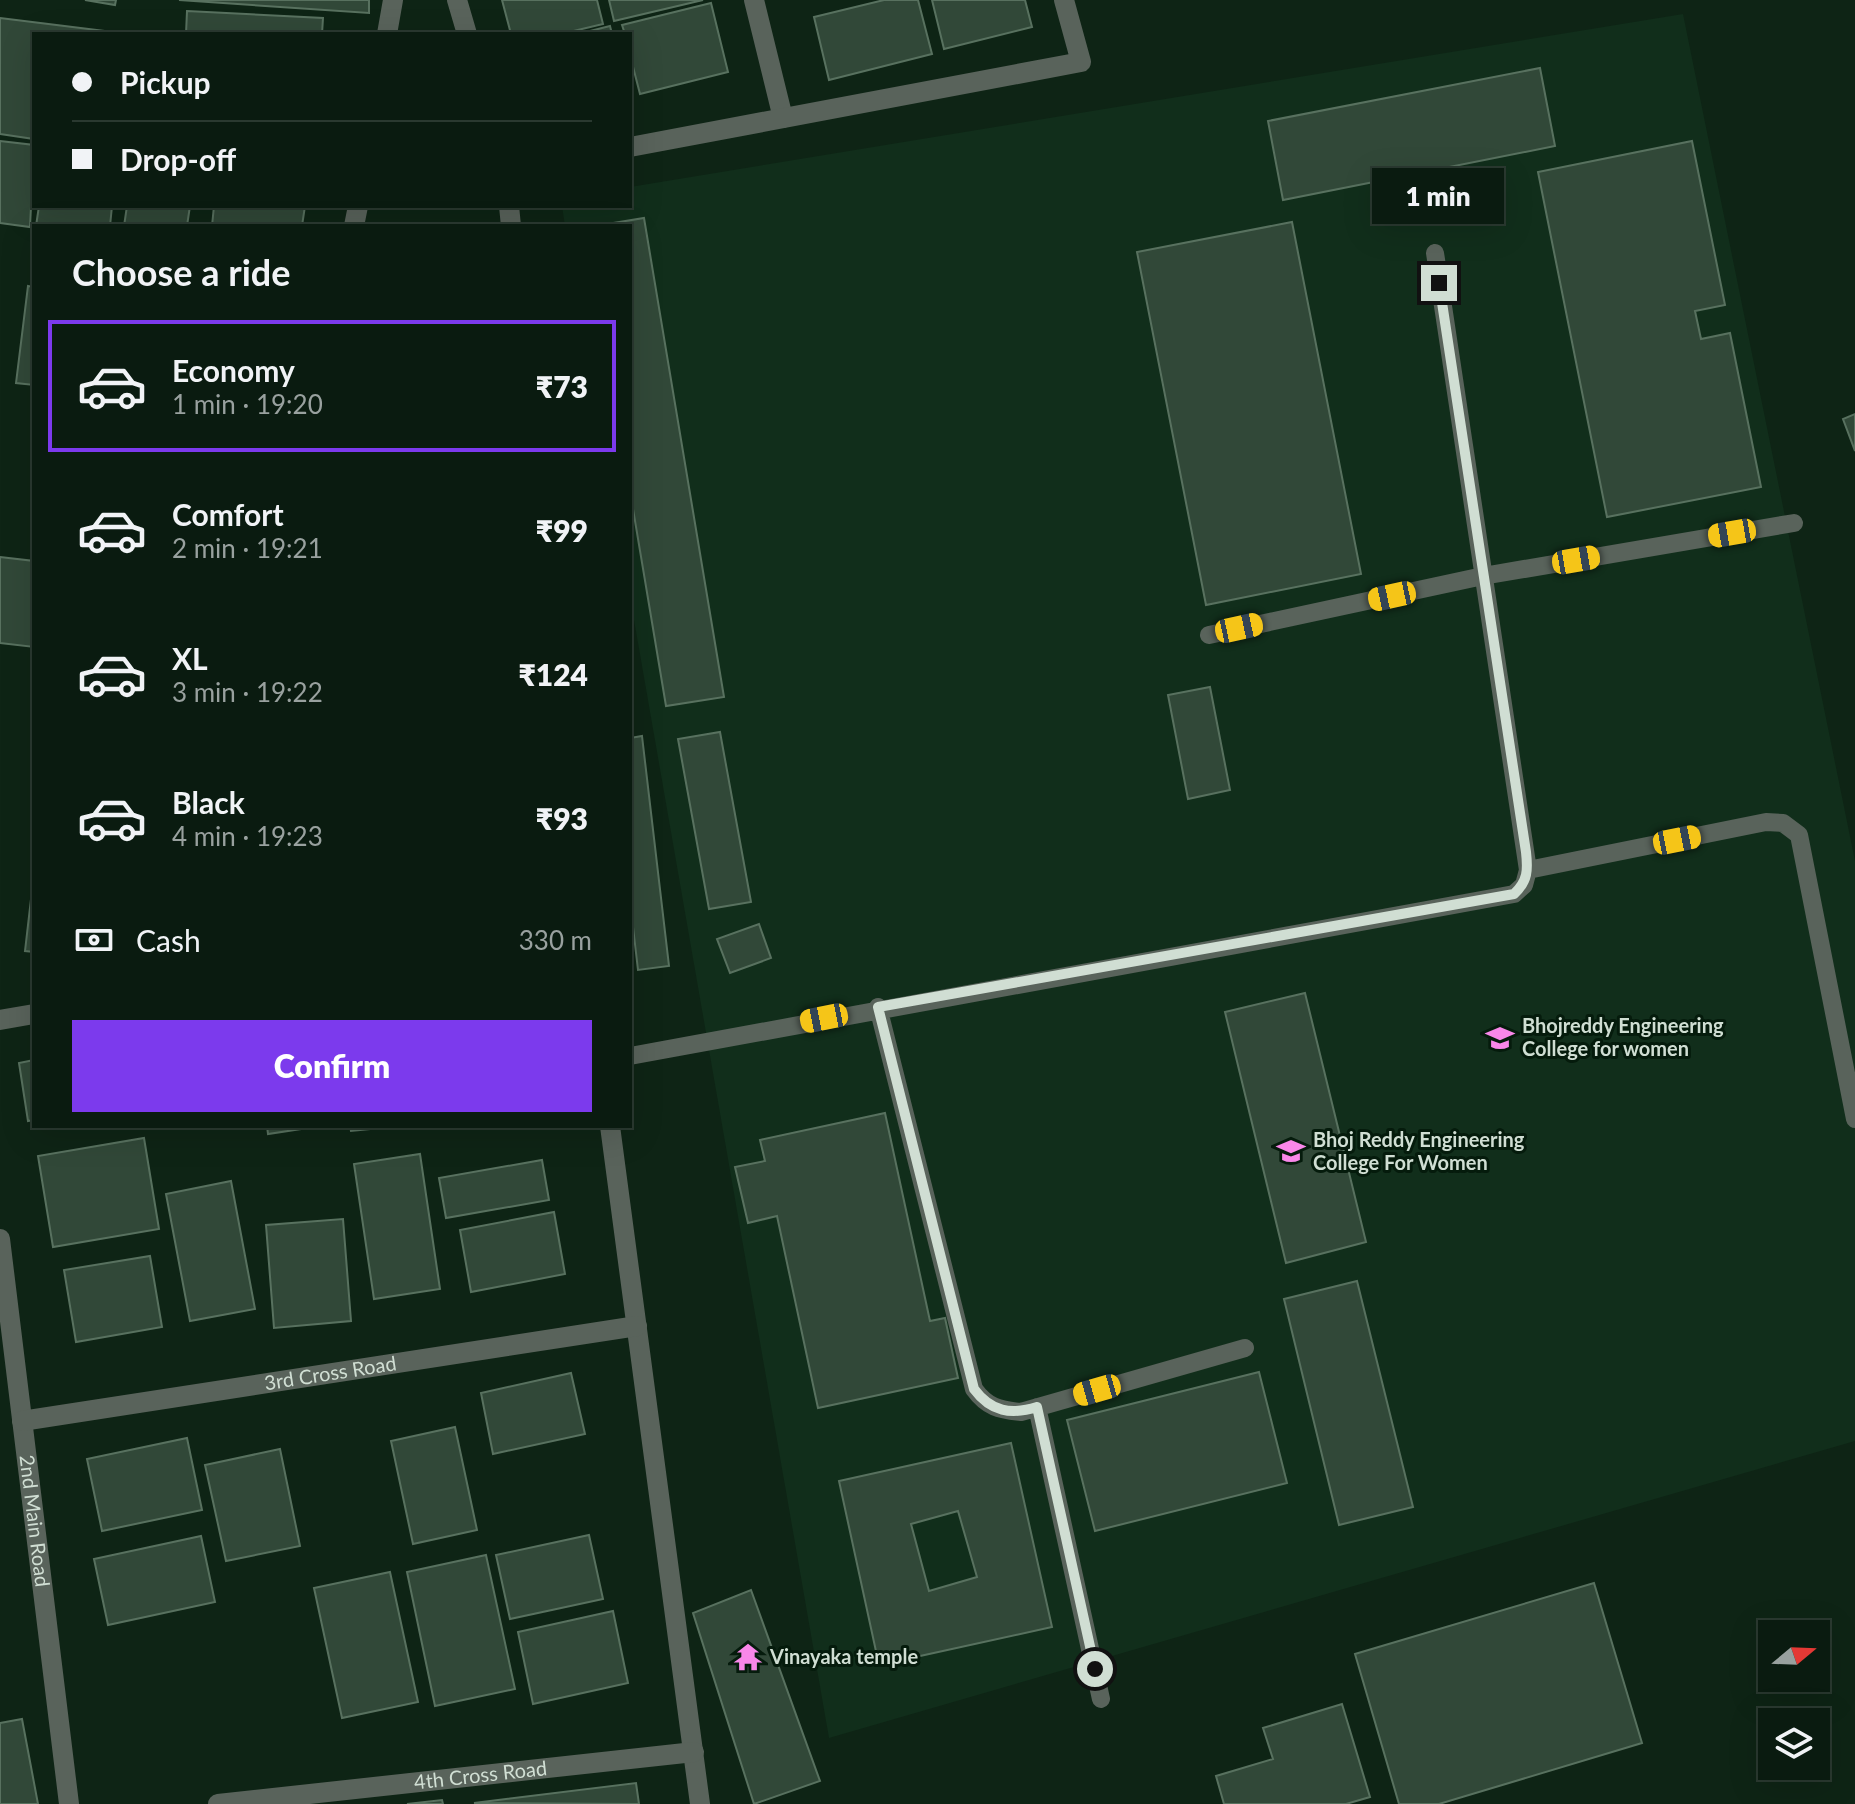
<!DOCTYPE html>
<html lang="en">
<head>
<meta charset="utf-8">
<style>
  :root { --surface:#0a1b10; --page:#132419; --text:#f1f3f6; --muted:#99a19f; --line:#2a3930; --accent:#7c3aed }
  body { margin:0; font-family:Lato,sans-serif; background:var(--page); color:var(--text); height:100vh; display:flex; flex-direction:column; font-size:30px; white-space:nowrap }
  * { box-sizing:border-box; margin:0 }
  p { font-size:26px; color:var(--muted) }
  .icon { flex:none; width:44px; height:44px; fill:none; stroke:currentColor; stroke-width:2; stroke-linecap:round; stroke-linejoin:round }
  .map { position:relative; flex:1; overflow:hidden }
  .details { position:absolute; left:32px; top:224px; width:600px; height:904px; display:flex; flex-direction:column; background:var(--surface); border-radius:0px; box-shadow:0 8px 32px #0002,0 0 0 2px var(--line) }
  .details>* { flex:none }
  .guide { position:absolute; left:32px; top:32px; width:600px; height:176px; border-radius:0px; box-shadow:0 8px 32px #0002,0 0 0 2px var(--line); display:grid; align-content:center; height:176px; padding:0 40px; background:var(--surface) }
  .needle { width:52px; rotate:71deg }
  .tools { position:absolute; left:1758px; top:1620px; display:grid; gap:16px }
  .tools a { display:grid; place-items:center; width:72px; height:72px; border-radius:0px; background:var(--surface); box-shadow:0 8px 32px #0002,0 0 0 2px var(--line); font-size:40px }
  .end { position:absolute; width:36px; height:36px; margin:-18px; border:10px solid #d0ded3; background:#111; box-shadow:0 0 0 4px #111 }
  .from { border-radius:50% }
  .bubble { position:absolute; height:56px; border-radius:0px; background:var(--surface); box-shadow:0 8px 32px #0002,0 0 0 2px var(--line); font-size:26px; font-weight:800; line-height:56px; text-align:center }
  .car { position:absolute; width:24px; height:48px; margin:-24px -12px; border-radius:10px; box-shadow:0 0 6px 2px #0007; background:linear-gradient(#f5c518 24%,#345 0 40%,#f5c518 0 76%,#345 0 86%,#f5c518 0) }
  .guide b { display:flex; align-items:center; gap:28px; height:76px; font-size:30px }
  .guide b+b { border-top:2px solid var(--line) }
  .guide i { width:20px; height:20px; background:var(--text) }
  ul { padding:0; list-style:none }
  li { display:flex; align-items:center; gap:24px; height:132px; margin:0 16px 12px; padding:0 24px; border:4px solid transparent; border-radius:0px }
  li div { flex:1 }
  li b { display:block; font-size:30px }
  li em { font-style:normal; font-weight:800 }
  li.on { border-color:var(--accent) }
  li>.icon { width:72px; height:72px; stroke-width:1.5 }
  h2 { padding:0 40px; font-size:36px; line-height:96px }
  .pay { display:flex; align-items:center; gap:20px; height:88px; padding:0 40px; font-size:30px }
  .pay p { margin-inline-start:auto }
  .cta { display:flex; gap:16px; margin-top:auto; padding:16px 40px }
  .cta a { flex:1; height:92px; border-radius:0px; background:var(--accent); color:#fff; font-size:32px; font-weight:800; line-height:92px; text-align:center }
  .map>svg:first-child { display:block }
  .built { fill:#112e1b }
  .building { fill:#314838; stroke:#58715f; stroke-width:2; fill-rule:evenodd }
  .lines { fill:none; stroke-linecap:round; stroke-linejoin:round }
  .lane { stroke:#59635b; stroke-width:18 }
  .street { stroke:#59635b; stroke-width:20 }
  .route { stroke:#d0ded3; stroke-width:10 }
  .labels { text-anchor:middle; stroke-width:6; stroke-linejoin:round; paint-order:stroke }
  .poi-label { font-size:20px; font-weight:bold; fill:#d0ded3; stroke:#051b0c; text-anchor:start }
  .street-label { font-size:20px; fill:#d0ded3; stroke:#051b0c }
</style>
</head>
<body>
<div class="map">
<svg width="1855" height="1804" viewBox="0 0 1855 1804">
  <rect width="100%" height="100%" fill="#0e2415"/>
  <path class="built" d="M1683 14 1855 861V1441L829 1738 630 597V226H565L562 206H630V187Z"/>
  <path class="building" d="M85 0H116L115 5Z
    M179 0H369V13Z
    M502 0H597L603 24 561 34H511Z
    M609 0H703L614 21Z
    M884 0H918L932 54 829 80 814 17Z
    M932 0H1025L1032 27 944 49Z
    M711 3 728 72 640 94 630 55V34H625L622 25Z
    M187 11 323 18 322 34H186Z
    M0 18 129 34H34V139L0 134Z
    M610 26 612 34H578Z
    M1540 68 1555 146 1283 200 1268 121Z
    M0 141 34 145 30 227 0 223Z
    M1692 141 1725 305 1695 311 1701 339 1730 333 1761 487 1607 517 1538 172Z
    M39 206H112L110 226H36Z
    M127 206H190L187 226H124Z
    M214 206H305L302 226H212Z
    M644 218 724 697 666 706 630 491V226H595Z
    M1292 222 1361 574 1206 605 1137 252Z
    M28 286 34 287V385L16 383Z
    M1855 414V451L1843 419Z
    M0 557 34 561V647L0 643Z
    M1210 687 1230 790 1188 799 1168 695Z
    M720 732 751 902 709 909 678 739Z
    M642 736 669 966 638 970 630 901V738Z
    M34 873V952L25 951Z
    M759 924 771 958 730 973 717 939Z
    M1305 993 1366 1242 1286 1263 1225 1012Z
    M34 1060V1120L28 1121 19 1063Z
    M885 1113 930 1321 945 1318 958 1378 818 1408 777 1216 748 1223 735 1167 765 1161 760 1140Z
    M267 1126H321L268 1134Z
    M350 1126H401L351 1131Z
    M144 1138 159 1229 53 1247 38 1156Z
    M420 1154 440 1289 374 1299 354 1164Z
    M542 1160 549 1200 446 1218 439 1178Z
    M231 1181 255 1309 190 1321 166 1194Z
    M554 1212 565 1274 471 1292 460 1230Z
    M343 1219 351 1321 274 1328 266 1225Z
    M150 1256 162 1327 76 1342 64 1270Z
    M1357 1281 1413 1507 1339 1525 1284 1299Z
    M1259 1372 1287 1483 1095 1531 1067 1420Z
    M571 1373 585 1434 493 1454 481 1393Z
    M455 1427 477 1530 413 1544 391 1441Z
    M187 1438 202 1510 102 1531 87 1459Z
    M1011 1443 1052 1627 879 1665 839 1481ZM958 1511 977 1577 929 1591 911 1524Z
    M280 1449 300 1546 226 1561 205 1465Z
    M589 1535 603 1599 510 1619 496 1555Z
    M201 1536 215 1602 108 1625 94 1559Z
    M486 1555 515 1689 435 1706 407 1572Z
    M390 1572 418 1702 342 1718 314 1588Z
    M1594 1583 1642 1743 1439 1804H1399L1355 1654Z
    M751 1590 820 1781 754 1804 693 1613Z
    M613 1611 628 1683 533 1704 518 1632Z
    M1342 1704 1370 1797 1346 1804H1224L1216 1776 1273 1759 1263 1728Z
    M22 1719 38 1804H0V1723Z
    M636 1783 639 1804 474 1803Z
    M442 1800 443 1804H407Z"/>
  <g class="lines">
    <path class="lane" d="M1209 635 1483 576 1794 523
      M1528 870 1766 822 1783 823 1799 835 1855 1119
      M878 1007 974 1389C987 1407 999 1410 1021 1412L1245 1348
      M630 1056 1514 894 1524 885 1528 870 1435 253
      M1037 1407 1101 1699"/>
    <g class="street">
      <path d="M457 0 467 34"/>
      <path d="M754 0 783 118"/>
      <path d="M387 34 393 0"/>
      <path d="M630 147 1081 62 1064 0"/>
      <path d="M509 206 511 226"/>
      <path d="M354 226 358 206"/>
      <path d="M0 1020 34 1014"/>
      <path d="M610 1126 700 1804"/>
      <path id="s1" d="M0 1239 69 1804"/>
      <path id="s2" d="M22 1421 637 1326"/>
      <path id="s3" d="M218 1804 694 1752"/>
    </g>
  </g>
  <g class="lines">
    <path class="route" d="M1095 1669 1037 1407C1011 1415 991 1412 974 1389L878 1007 1514 894C1528 881 1528 870 1526 852L1439 283"/>
  </g>
  <defs>
    <symbol id="university-bare" viewBox="-9 -9 18 18"><path d="M0-5L7-2L0 1L-7-2ZM-4 1L0 2.5L4 1V4Q0 6-4 4Z" fill="#f987e9" stroke="#051b0c" stroke-width="2.5" paint-order="stroke"/></symbol>
    <symbol id="temple-bare" viewBox="-9 -9 18 18"><path d="M0-6L5-2H3V0L6.5 2.5H4V6H1.5V3h-3V6H-4V2.5H-6.5L-3 0V-2H-5Z" fill="#f987e9" stroke="#051b0c" stroke-width="2.5" paint-order="stroke"/></symbol>
  </defs>
  <g fill-rule="evenodd">
    <use href="#university-bare" x="1480" y="1018" width="40" height="40"/>
    <use href="#university-bare" x="1271" y="1131" width="40" height="40"/>
    <use href="#temple-bare" x="728" y="1637" width="40" height="40"/>
  </g>
  <g class="labels">
    <g class="poi-label">
      <text x="1522" y="1033">Bhojreddy Engineering<tspan x="1522" dy="23">College for women</tspan></text>
      <text x="1313" y="1147">Bhoj Reddy Engineering<tspan x="1313" dy="23">College For Women</tspan></text>
      <text x="770" y="1664">Vinayaka temple</text>
    </g>
    <g class="street-label">
      <text dy="7" stroke="none"><textPath href="#s2" startOffset="312">3rd Cross Road</textPath></text>
      <text dy="7" stroke="none"><textPath href="#s1" startOffset="284">2nd Main Road</textPath></text>
      <text dy="7" stroke="none"><textPath href="#s3" startOffset="264">4th Cross Road</textPath></text>
    </g>
  </g>
</svg>
<div class="tools">
<a><svg class="needle" viewBox="-14 -14 28 28"><path d="M0-13l5 13h-10z" fill="#e53935"/><path d="M0 13l5-13h-10z" fill="#99a19f"/></svg></a>
<a><svg class="icon" aria-label="layers" viewBox="0 0 24 24"><path d="M12 4l9 5-9 5-9-5zM3 14l9 5 9-5"/></svg></a>
</div>
<i class="end from" style="left:1095px;top:1669px"></i>
<i class="end" style="left:1439px;top:283px"></i>
<div class="bubble" style="left:1372px;top:168px;width:132px">1 min</div>
<i class="car" style="left:1732px;top:533px;rotate:260deg"></i>
<i class="car" style="left:1576px;top:560px;rotate:80deg"></i>
<i class="car" style="left:1392px;top:596px;rotate:258deg"></i>
<i class="car" style="left:1239px;top:628px;rotate:78deg"></i>
<i class="car" style="left:1677px;top:840px;rotate:79deg"></i>
<i class="car" style="left:824px;top:1018px;rotate:259deg"></i>
<i class="car" style="left:1097px;top:1390px;rotate:254deg"></i>
<div class="guide">
<b><i class="from"></i>Pickup</b>
<b><i></i>Drop-off</b>
</div>
<section class="details">
<h2>Choose a ride</h2>
<ul>
<li class="on"><svg class="icon" aria-label="car" viewBox="0 0 24 24"><path d="M5 17H2v-5l4-1 3-4h7l3 4 3 1v5h-3M9 17h6M6 11h13"/><circle cx="7" cy="17" r="2"/><circle cx="17" cy="17" r="2"/></svg><div><b>Economy</b><p>1 min · 19:20</p></div><em>₹73</em></li>
<li><svg class="icon" aria-label="car" viewBox="0 0 24 24"><path d="M5 17H2v-5l4-1 3-4h7l3 4 3 1v5h-3M9 17h6M6 11h13"/><circle cx="7" cy="17" r="2"/><circle cx="17" cy="17" r="2"/></svg><div><b>Comfort</b><p>2 min · 19:21</p></div><em>₹99</em></li>
<li><svg class="icon" aria-label="car" viewBox="0 0 24 24"><path d="M5 17H2v-5l4-1 3-4h7l3 4 3 1v5h-3M9 17h6M6 11h13"/><circle cx="7" cy="17" r="2"/><circle cx="17" cy="17" r="2"/></svg><div><b>XL</b><p>3 min · 19:22</p></div><em>₹124</em></li>
<li><svg class="icon" aria-label="car" viewBox="0 0 24 24"><path d="M5 17H2v-5l4-1 3-4h7l3 4 3 1v5h-3M9 17h6M6 11h13"/><circle cx="7" cy="17" r="2"/><circle cx="17" cy="17" r="2"/></svg><div><b>Black</b><p>4 min · 19:23</p></div><em>₹93</em></li>
</ul>
<div class="pay"><svg class="icon" aria-label="cash" viewBox="0 0 24 24"><path d="M3 7h18v10H3z"/><circle cx="12" cy="12" r="2"/></svg>Cash<p>330 m</p></div>
<div class="cta"><a>Confirm</a></div>
</section>
</div>
</body>
</html>
